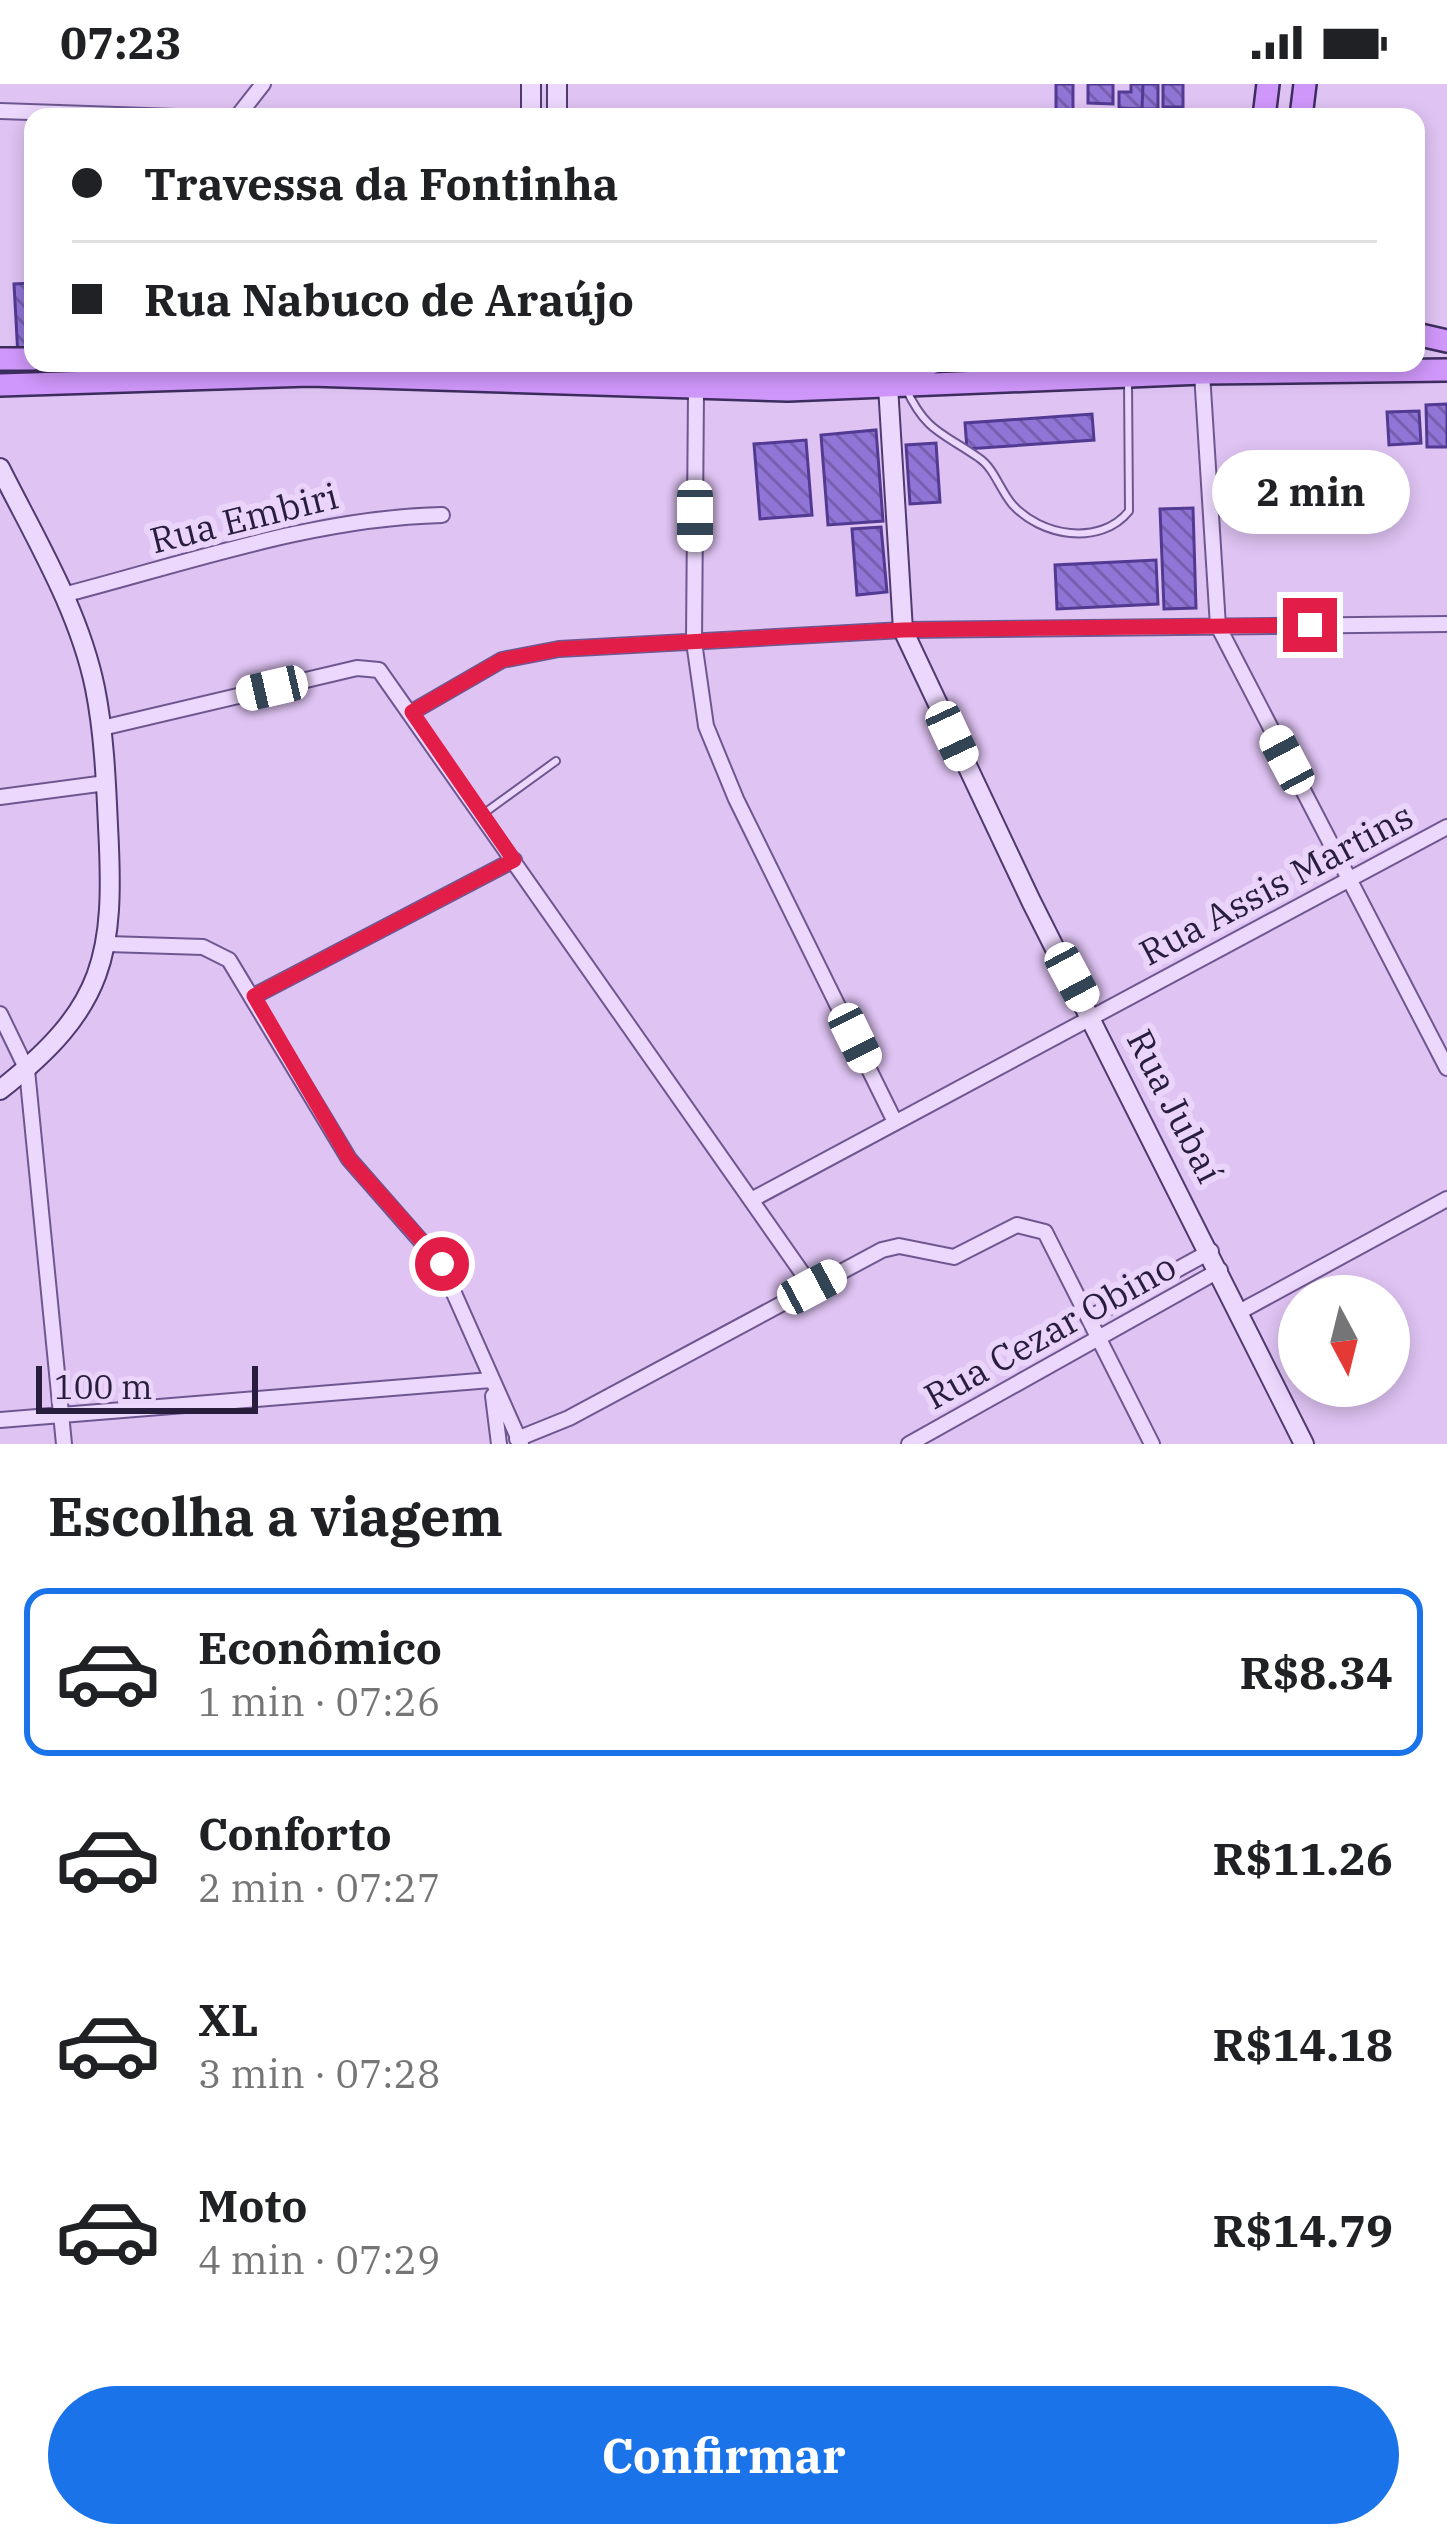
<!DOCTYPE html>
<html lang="pt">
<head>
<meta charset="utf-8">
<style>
  :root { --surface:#fff; --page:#f6f6f6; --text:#202124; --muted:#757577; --line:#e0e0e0; --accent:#1a73e8 }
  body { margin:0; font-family:"IBM Plex Serif",serif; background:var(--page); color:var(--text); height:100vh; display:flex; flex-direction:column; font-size:45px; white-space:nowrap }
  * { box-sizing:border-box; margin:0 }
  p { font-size:39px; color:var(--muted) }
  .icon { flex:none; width:66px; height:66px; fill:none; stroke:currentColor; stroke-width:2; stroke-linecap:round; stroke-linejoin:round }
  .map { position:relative; height:1360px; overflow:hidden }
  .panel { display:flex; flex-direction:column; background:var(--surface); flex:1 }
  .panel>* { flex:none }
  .top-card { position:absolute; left:24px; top:24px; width:1401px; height:264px; border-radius:24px; box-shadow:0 6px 18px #0003; display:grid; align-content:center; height:264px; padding:0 48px; background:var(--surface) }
  .needle { width:78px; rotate:173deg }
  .buttons { position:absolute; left:1278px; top:1191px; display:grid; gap:24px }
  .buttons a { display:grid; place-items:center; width:132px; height:132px; border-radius:50%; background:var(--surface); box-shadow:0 6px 18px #0003; font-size:60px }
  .scale { position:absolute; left:36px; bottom:30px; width:222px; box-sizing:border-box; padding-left:12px; border:6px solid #291d3e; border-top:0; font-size:33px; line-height:42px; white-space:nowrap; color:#291d3e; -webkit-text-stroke:9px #ead4fa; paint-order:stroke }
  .end { position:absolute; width:54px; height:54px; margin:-27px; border:15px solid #e11d48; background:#fff; box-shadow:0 0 0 6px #fff }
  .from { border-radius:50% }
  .bubble { position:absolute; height:84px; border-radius:42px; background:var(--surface); box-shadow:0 6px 18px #0003; font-size:39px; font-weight:800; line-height:84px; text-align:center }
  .car { position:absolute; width:36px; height:72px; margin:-36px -18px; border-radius:15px; box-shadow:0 0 9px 3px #0007; background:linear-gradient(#fff 24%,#345 0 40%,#fff 0 76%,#345 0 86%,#fff 0) }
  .top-card b { display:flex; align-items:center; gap:42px; height:114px; font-size:45px }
  .top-card b+b { border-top:3px solid var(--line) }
  .top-card i { width:30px; height:30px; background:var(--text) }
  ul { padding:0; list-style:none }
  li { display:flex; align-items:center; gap:36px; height:168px; margin:0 24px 18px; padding:0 24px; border:6px solid transparent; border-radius:24px }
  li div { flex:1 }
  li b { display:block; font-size:45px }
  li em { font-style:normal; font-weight:800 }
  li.on { border-color:var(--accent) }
  li>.icon { width:108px; height:108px; stroke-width:1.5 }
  h2 { padding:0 48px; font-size:54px; line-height:144px }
  .primary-button { display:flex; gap:24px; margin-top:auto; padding:24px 48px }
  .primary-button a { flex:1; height:138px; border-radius:72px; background:var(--accent); color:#fff; font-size:48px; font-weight:800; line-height:138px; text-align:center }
  .status { display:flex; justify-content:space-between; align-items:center; height:84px; padding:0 60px; background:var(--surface); direction:ltr }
  .status svg { height:33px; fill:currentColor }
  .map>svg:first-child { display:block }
  .building { fill:url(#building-back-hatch); stroke:#523a93; stroke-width:3 }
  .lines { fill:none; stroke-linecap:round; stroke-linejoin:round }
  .lane-casing { stroke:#6e5790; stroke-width:10 }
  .street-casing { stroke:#6e5790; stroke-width:18 }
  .secondary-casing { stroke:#4f3a72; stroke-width:22 }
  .primary-casing { stroke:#3d2c5e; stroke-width:26 }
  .lane { stroke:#edd8fd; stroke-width:6 }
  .street { stroke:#edd8fd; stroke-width:14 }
  .secondary { stroke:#edd8fd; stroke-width:18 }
  .primary { stroke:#cf97fa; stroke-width:21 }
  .route { stroke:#e11d48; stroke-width:15 }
  .labels { text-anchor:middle; stroke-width:12; stroke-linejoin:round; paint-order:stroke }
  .street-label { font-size:36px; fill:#291d3e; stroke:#ead4fa }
</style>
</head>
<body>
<div class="status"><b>07:23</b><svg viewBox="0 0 49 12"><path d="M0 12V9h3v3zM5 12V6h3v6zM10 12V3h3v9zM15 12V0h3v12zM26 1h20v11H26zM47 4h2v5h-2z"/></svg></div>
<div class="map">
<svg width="1447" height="1360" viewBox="0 0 1447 1360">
  <defs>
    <pattern id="building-back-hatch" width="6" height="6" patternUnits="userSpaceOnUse" patternTransform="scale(3)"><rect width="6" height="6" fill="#9175d6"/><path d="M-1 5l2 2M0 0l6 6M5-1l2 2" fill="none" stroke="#765faf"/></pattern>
  </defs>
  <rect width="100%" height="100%" fill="#dfc3f3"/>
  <path class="building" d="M1056 0H1073V29H1056Z
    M1088 0H1113V20L1088 19Z
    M1131 0H1143L1142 25 1119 24V8H1131Z
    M1143 0H1158V25H1142Z
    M1163 0H1183V23H1163Z
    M33 199V271L18 272 14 200Z
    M1447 320V363H1427L1426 321Z
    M1419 327 1421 359 1389 361 1387 328Z
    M1092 330 1094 356 967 365 965 339Z
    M876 346 883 437 828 441 821 351Z
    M806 356 812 431 760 435 754 360Z
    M936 359 940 418 910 420 906 361Z
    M1193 424 1196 524 1164 525 1160 425Z
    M881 443 887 508 857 511 852 445Z
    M1156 476 1158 520 1057 525 1055 481Z"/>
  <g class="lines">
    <defs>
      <path id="lane" d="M906 305C927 349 942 348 979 374 994 384 1000 406 1012 420 1040 452 1100 463 1129 427L1128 297
        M483 730 556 677"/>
      <path id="street" d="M0 27 176 33
        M237 33 263 0
        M1202 289 1218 542 1447 984
        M696 307 694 558 706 642 736 715 895 1038
        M63 511C187 479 313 434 442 431
        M412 628 502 576 559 565 903 546 1447 540
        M102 644 357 584 379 586 812 1203
        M0 713 106 699
        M108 860 203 863 229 876 349 1075 441 1180 521 1360
        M254 912 514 776
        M0 930 27 986 64 1360
        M753 1115 1447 743
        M1241 1227 1447 1115
        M1089 1234 1211 1167
        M493 1312 499 1360
        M0 1336 491 1296
        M517 1355 569 1334 882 1166 899 1162 954 1173 1017 1141 1045 1148 1152 1360
        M909 1360 1220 1186"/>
      <path id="secondary" d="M557 0V33
        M531 33V0
        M888 302 903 546 1031 817 1304 1360
        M0 384C35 454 79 526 95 604 104 649 106 696 108 742 115 871 106 923 0 1006"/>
      <path id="primary" d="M1264 33 1268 0
        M1301 33 1305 0
        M1416 250 1447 257
        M0 275H33
        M511 279 770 287 933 279
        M0 301 310 291 788 306 1202 289 1447 286"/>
    </defs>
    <use href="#lane" class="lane-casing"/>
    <use href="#street" class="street-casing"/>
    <use href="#secondary" class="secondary-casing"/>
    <use href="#primary" class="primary-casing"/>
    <use href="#lane" class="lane"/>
    <use href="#street" class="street"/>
    <use href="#secondary" class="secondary"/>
    <use href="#primary" class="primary"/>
  </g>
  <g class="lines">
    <path class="route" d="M442 1180 349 1075 254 912 514 776 412 628 502 576 559 565 903 546 1310 541"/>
  </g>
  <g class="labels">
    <g class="street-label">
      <text transform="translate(244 434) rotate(-14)" y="13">Rua Embiri</text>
      <text transform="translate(1276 800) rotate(-28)" y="13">Rua Assis Martins</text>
      <text transform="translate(1175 1022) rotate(63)" y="13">Rua Jubaí</text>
      <text transform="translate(1050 1247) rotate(-29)" y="13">Rua Cezar Obino</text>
    </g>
  </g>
</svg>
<div class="buttons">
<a><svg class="needle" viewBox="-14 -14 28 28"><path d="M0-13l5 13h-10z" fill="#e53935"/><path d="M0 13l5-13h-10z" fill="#757577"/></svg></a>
</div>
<div class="scale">100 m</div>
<i class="end from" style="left:442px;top:1180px"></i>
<i class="end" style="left:1310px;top:541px"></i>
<div class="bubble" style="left:1212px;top:366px;width:198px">2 min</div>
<i class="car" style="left:695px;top:432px;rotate:180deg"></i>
<i class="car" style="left:272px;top:604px;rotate:257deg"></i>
<i class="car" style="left:952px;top:652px;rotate:155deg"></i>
<i class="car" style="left:1287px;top:676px;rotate:332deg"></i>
<i class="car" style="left:1072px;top:893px;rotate:152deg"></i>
<i class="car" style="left:855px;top:954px;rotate:154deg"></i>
<i class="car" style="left:812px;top:1203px;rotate:62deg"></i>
<div class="top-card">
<b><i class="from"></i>Travessa da Fontinha</b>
<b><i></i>Rua Nabuco de Araújo</b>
</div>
</div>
<section class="panel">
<h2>Escolha a viagem</h2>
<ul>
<li class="on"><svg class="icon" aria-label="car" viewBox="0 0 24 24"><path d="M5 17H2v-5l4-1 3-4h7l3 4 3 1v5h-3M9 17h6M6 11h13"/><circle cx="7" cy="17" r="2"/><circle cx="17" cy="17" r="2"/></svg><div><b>Econômico</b><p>1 min · 07:26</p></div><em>R$8.34</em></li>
<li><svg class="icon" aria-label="car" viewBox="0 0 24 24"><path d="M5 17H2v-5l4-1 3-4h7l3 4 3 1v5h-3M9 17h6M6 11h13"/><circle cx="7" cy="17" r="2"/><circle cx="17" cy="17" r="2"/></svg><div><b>Conforto</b><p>2 min · 07:27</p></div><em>R$11.26</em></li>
<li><svg class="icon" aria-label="car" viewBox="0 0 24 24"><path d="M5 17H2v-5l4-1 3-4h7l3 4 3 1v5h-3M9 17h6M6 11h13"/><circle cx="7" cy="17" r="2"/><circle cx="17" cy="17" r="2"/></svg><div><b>XL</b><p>3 min · 07:28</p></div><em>R$14.18</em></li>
<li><svg class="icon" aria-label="car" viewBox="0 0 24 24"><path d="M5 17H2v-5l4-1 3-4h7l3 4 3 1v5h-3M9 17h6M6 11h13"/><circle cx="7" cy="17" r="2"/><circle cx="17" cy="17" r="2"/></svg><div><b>Moto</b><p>4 min · 07:29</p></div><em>R$14.79</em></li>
</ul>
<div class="primary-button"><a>Confirmar</a></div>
</section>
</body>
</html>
